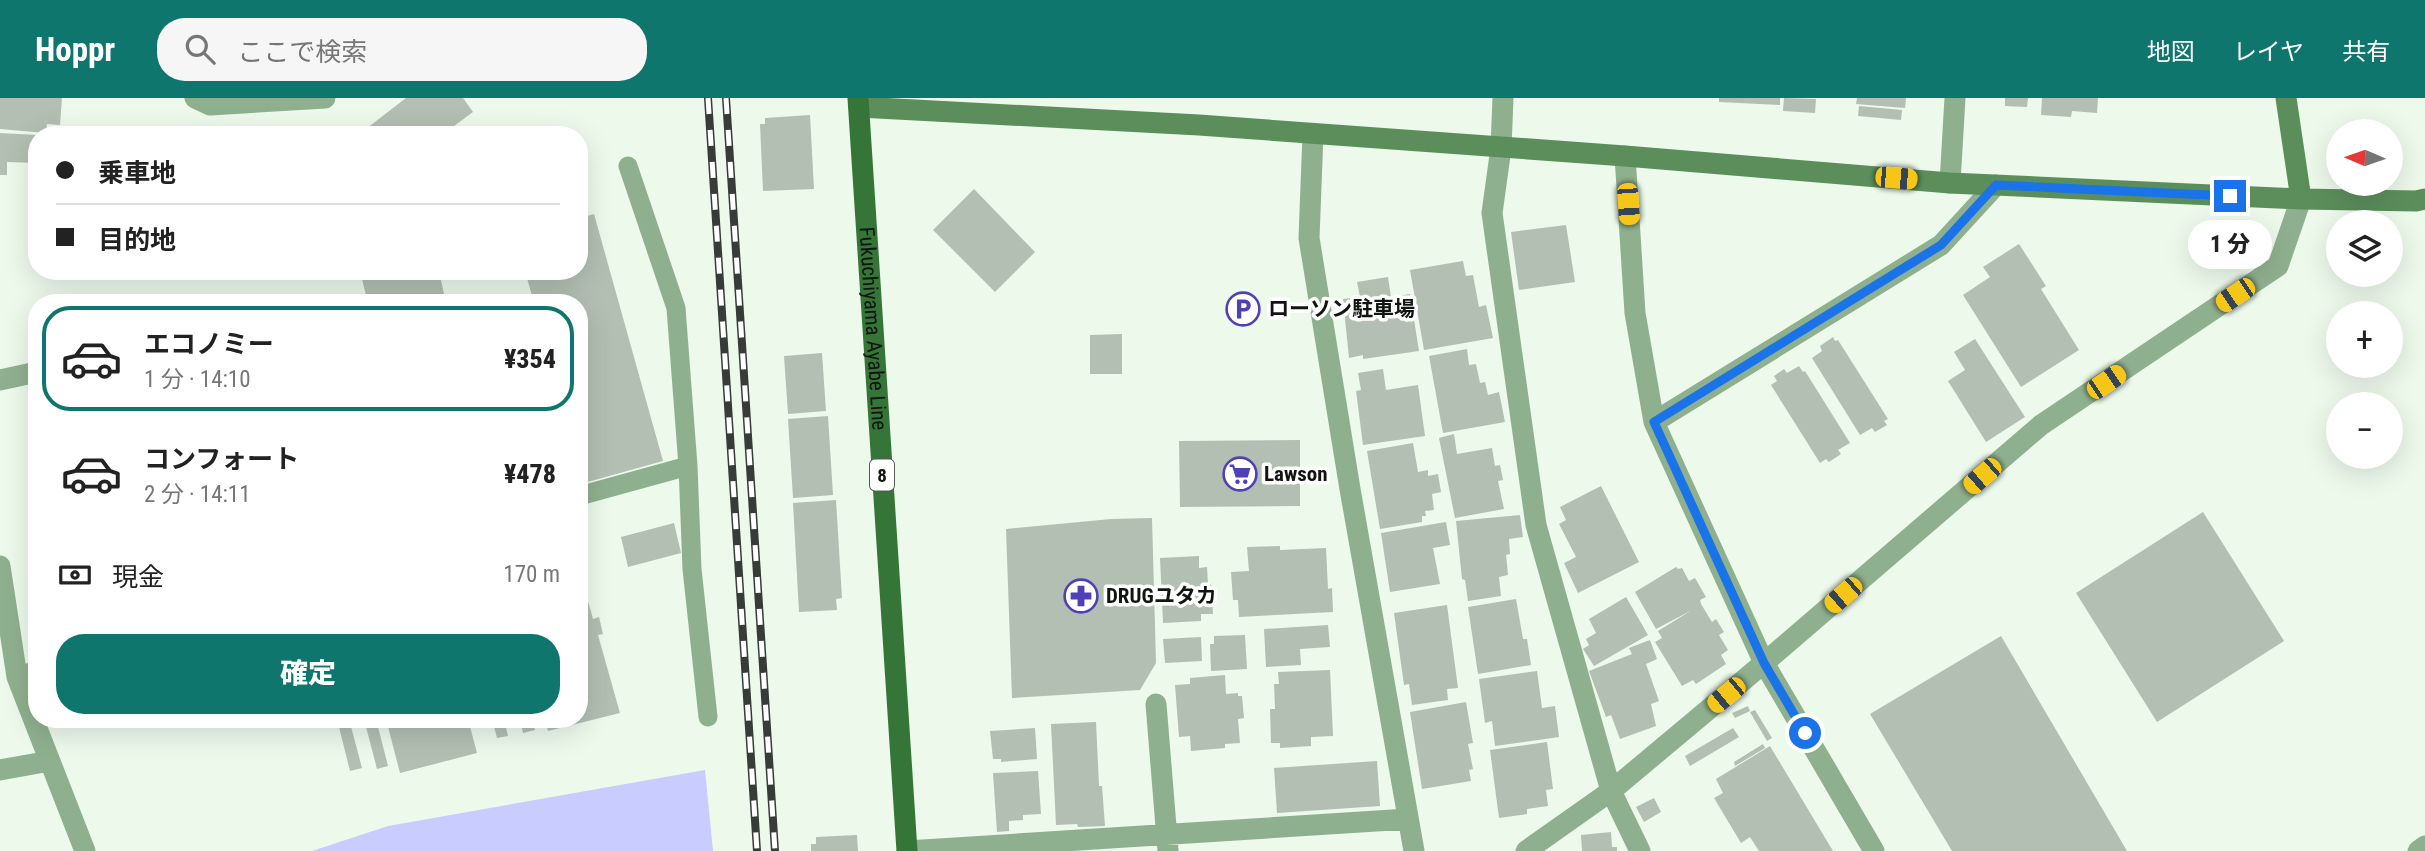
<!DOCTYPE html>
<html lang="ja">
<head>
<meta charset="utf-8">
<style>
  :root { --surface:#fff; --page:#f6f6f6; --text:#222; --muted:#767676; --line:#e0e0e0; --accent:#0f766e }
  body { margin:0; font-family:"Roboto Condensed","Noto Sans JP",sans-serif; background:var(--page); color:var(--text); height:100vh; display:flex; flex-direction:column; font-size:26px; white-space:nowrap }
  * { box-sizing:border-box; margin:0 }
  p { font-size:23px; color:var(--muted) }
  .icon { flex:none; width:38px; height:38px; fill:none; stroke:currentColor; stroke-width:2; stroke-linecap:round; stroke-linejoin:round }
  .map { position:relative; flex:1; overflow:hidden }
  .sheet { position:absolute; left:28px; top:196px; width:560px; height:434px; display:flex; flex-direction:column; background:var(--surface); border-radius:28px; box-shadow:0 7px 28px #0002 }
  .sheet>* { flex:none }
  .top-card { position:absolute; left:28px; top:28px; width:560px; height:154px; border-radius:28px; box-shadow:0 7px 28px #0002; display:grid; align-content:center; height:154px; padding:0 28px; background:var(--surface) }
  .needle { width:46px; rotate:272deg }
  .fabs { position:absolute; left:2326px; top:21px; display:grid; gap:14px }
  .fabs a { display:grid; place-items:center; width:77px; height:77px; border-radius:50%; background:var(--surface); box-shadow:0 7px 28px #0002; font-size:35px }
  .end { position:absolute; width:32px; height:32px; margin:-16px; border:9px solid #1a73e8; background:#fff; box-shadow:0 0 0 4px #fff }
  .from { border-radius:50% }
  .bubble { position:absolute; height:49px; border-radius:24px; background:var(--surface); box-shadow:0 7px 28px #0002; font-size:23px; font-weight:800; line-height:49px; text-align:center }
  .car { position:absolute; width:21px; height:42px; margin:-21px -10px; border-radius:9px; box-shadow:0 0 5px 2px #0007; background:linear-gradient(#f5c518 24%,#345 0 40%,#f5c518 0 76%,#345 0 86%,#f5c518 0) }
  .top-card b { display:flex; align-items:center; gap:24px; height:66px; font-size:26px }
  .top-card b+b { border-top:2px solid var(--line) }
  .top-card i { width:18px; height:18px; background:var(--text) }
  ul { padding:12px 0 0; list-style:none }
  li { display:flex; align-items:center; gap:21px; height:105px; margin:0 14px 10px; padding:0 14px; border:4px solid transparent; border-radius:28px }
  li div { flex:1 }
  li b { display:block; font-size:26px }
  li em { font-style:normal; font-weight:800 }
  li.current { border-color:var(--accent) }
  li>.icon { width:63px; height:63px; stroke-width:1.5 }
  .pay { display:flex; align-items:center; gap:18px; height:77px; padding:0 28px; font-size:26px }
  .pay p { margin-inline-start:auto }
  .primary-button { display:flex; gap:14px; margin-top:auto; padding:14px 28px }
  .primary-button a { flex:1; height:80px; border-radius:28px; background:var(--accent); color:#fff; font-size:28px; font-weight:800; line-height:80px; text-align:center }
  header { display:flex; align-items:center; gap:42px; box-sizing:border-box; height:98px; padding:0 35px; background:var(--accent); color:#fff }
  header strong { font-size:33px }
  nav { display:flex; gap:38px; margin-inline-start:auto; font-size:24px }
  .search { width:490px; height:63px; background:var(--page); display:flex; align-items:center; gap:18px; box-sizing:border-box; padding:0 24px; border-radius:28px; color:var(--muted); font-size:26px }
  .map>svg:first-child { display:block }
  .green { fill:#c9ccfe }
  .building { fill:#b2bfb2 }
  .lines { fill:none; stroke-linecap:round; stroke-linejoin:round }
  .lane { stroke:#8fb08e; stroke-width:19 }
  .street { stroke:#8fb08e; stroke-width:21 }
  .secondary { stroke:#5c8e5c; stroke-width:21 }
  .primary { stroke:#357537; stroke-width:21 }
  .rail-casing { stroke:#363c36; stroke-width:8 }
  .rail { stroke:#fff; stroke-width:5; stroke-dasharray:16; stroke-linecap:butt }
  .route { stroke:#1a73e8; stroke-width:9 }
  .labels { text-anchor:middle; stroke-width:7; stroke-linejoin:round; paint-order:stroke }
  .shield { fill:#fff; stroke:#585b58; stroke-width:2 }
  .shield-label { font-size:19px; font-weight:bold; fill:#101510 }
  .poi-label { font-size:21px; font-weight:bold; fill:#101510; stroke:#fff; text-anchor:start }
  .street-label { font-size:21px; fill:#101510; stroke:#fff }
</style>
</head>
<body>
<header>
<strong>Hoppr</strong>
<div class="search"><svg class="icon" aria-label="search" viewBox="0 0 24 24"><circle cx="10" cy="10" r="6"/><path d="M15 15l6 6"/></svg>ここで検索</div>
<nav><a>地図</a><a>レイヤ</a><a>共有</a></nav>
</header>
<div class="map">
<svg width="2425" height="753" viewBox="0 0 2425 753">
  <rect width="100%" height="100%" fill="#ecf9eb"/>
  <path class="green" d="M705 672 713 753H312L388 728Z"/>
  <path class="building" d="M0 0H62L60 27 47 26 46 35 0 31Z
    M406 0H463L473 14 442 37H358Z
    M1719 0H1780V7L1719 4Z
    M1784 0 1816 1 1815 15 1783 13Z
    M1857 0H1906L1905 10 1856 6Z
    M2005 0H2028L2027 9 2005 8Z
    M2042 0H2098L2097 15 2072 13 2071 19 2041 17Z
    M1859 8 1902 12 1901 22 1858 18Z
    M810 17 814 91 763 93 760 26H765V20Z
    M0 35 37 37V65L7 64V77H0Z
    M974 91 1035 154 995 194 933 132Z
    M594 116 663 363 584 385 579 369V205H534L525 173H579V120Z
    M1566 127 1575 184 1519 192 1511 134Z
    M2019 146 2046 188 2041 191 2079 252 2021 289 1963 197 1990 179 1983 169Z
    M1463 163 1466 178 1473 177 1479 209 1486 207 1493 240 1424 252 1410 172Z
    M360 173H439L446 205H368Z
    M1388 179 1391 199 1410 196 1419 253 1363 261V257L1349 260 1343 201 1360 199 1357 184Z
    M1122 236V276H1090V237Z
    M1833 239 1835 243 1838 242 1888 321 1884 323 1887 327 1875 334 1872 330 1860 337 1812 260 1822 253 1820 248Z
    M1975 241 2025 319 1986 344 1948 283 1965 272 1954 254Z
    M1467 251 1469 267 1476 266 1480 285 1485 284 1488 297 1499 294 1505 324 1443 335 1429 258Z
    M822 255 826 313 788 316 784 258Z
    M1799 268 1803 274 1805 273 1850 345 1838 352 1841 356 1829 364 1826 361 1820 365 1771 287 1777 283 1774 278 1784 271 1787 275Z
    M1383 271 1386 292 1418 287 1425 338 1363 347 1356 293 1361 292 1358 275Z
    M828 318 833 397 793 400 788 321Z
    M1454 336 1457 356 1492 350 1495 368 1500 367 1503 382 1498 383 1504 411 1455 420 1439 340Z
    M1300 342V408L1180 409 1179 343Z
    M1413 345 1418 374 1428 372V378L1438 376 1441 394 1432 396 1434 412 1425 413 1426 418H1422V424L1380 431 1367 353Z
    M1601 388 1639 464 1578 495 1564 465 1576 459 1559 426 1566 422 1560 409Z
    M836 402 842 500 836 501 837 512 799 514 793 405Z
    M2203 414 2284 543 2157 624 2076 495Z
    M1520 417 1523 439 1509 441 1510 456 1506 457 1508 477 1499 479 1501 498 1468 503 1465 482 1462 481 1456 423Z
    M1152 420 1156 565 1140 592 1012 600 1006 431 1111 421Z
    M1446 424 1450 447 1433 450 1440 486 1390 494 1381 435Z
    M674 425 681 455 628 469 621 439Z
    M1280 448V452L1326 450 1328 491 1332 490 1333 514 1239 519 1238 502H1233L1231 474 1249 473 1247 449Z
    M1199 458V470L1207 469 1208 486H1211L1213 516H1201V523L1163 525 1160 460Z
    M1676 469 1678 471 1682 470 1689 483 1695 480 1706 499 1700 502 1701 506 1712 524 1716 521 1724 534 1719 537 1728 552 1721 557 1726 566 1696 586 1693 582 1682 588 1655 544 1662 540 1658 533 1692 512 1656 531 1635 494Z
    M579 471 593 521 599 519 603 536 598 537 620 615 548 633 545 621H579Z
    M1626 499 1648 537 1594 568 1583 551 1589 547 1586 541 1596 535 1589 521Z
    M1516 501 1523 541H1527L1531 567 1478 576 1468 509Z
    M1447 507 1458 590 1447 591 1448 602 1412 607 1409 586 1404 587 1394 515Z
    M1328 527 1330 549 1300 551 1301 567 1266 569 1264 531Z
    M1245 537 1247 571 1211 573 1210 546H1214V538Z
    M2001 538 2127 753H1952L1870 616Z
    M1201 539 1202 563 1165 565 1163 541Z
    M1650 542 1657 561 1646 566 1659 603 1651 606 1656 628 1620 641 1611 617 1606 619 1589 573 1632 556 1629 550Z
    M1330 572 1333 638 1311 639V648L1280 650V645H1271L1270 611H1275L1274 586H1279L1278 574Z
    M1537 573 1542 610 1555 608 1559 639 1495 648 1492 623 1485 625 1479 581Z
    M1225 577 1226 596 1238 595V598H1242L1244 620 1238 621 1240 645 1225 646V650L1191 653 1190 638 1179 639 1175 587 1190 586V580Z
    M1466 604 1473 645 1468 646 1473 671 1469 672 1471 683 1422 691 1410 614Z
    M1748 608 1750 613 1735 620 1732 615Z
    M1755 612 1772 640 1767 643 1750 614Z
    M337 621H349L362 670 350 673Z
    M364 621H376L388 668 377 671Z
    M386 621H468L477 655 400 675Z
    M492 621H504L508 638 497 640Z
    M520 621H532L535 632 523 635Z
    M1096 624 1099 688H1102L1105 728 1078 729 1077 726 1056 727 1051 626Z
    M1035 630 1037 661 1001 664V661H993L990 633Z
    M1733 630 1739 639 1690 668 1685 658Z
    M1547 644 1553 691 1546 692 1548 708 1527 711V716L1499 720 1490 652Z
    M1763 646 1765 650 1735 668 1734 664Z
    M1770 648 1833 753H1759L1750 739 1741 745 1714 700 1723 695 1716 681Z
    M1377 663 1380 708 1277 715 1274 670Z
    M1038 673 1041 716 1023 717V722L1009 723V733L997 734 993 675Z
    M1654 700 1661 714 1644 724 1636 709Z
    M1611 734 1612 749H1617V753H1582L1581 737Z
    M857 737 858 753H811V746H816V739Z"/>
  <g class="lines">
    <path class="lane" d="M628 68 676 210 688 368 692 471 708 619
      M579 398 688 368
      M17 579 37 572"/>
    <path class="street" d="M195 0 210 7 325 0
      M1503 0 1501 50 1492 115 1536 427 1611 693 1640 753
      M1313 36 1309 140 1350 391 1414 753
      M1625 58 1635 215 1654 324 1764 565 1874 753
      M1950 85 1955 0
      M0 282 37 274
      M1654 324 1941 147 1996 87
      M0 468 17 579 85 753
      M1156 606 1168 753
      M0 672 50 663
      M907 753 1408 721
      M1526 753 1611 693 1764 565 2041 327 2278 168 2301 101
      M2418 753 2425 748"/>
    <path class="secondary" d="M2286 0 2301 101
      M859 9 1199 27 1625 58 1950 85 2301 101 2416 103 2425 101"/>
    <path class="primary" id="s1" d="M858 0 907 753"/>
    <defs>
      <path id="rail" d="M708 0 757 753
        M726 0 775 753"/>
    </defs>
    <use href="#rail" class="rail-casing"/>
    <use href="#rail" class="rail"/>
  </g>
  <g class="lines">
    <path class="route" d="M1805 635 1764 565 1654 324 1941 147 1996 87 2230 98"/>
  </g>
  <defs>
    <symbol id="parking-ring" viewBox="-11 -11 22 22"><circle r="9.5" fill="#fff" stroke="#4e41b8" stroke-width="1.5"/><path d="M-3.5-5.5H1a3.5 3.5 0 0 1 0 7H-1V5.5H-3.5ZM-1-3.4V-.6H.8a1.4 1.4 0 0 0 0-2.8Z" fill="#4e41b8"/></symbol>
    <symbol id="supermarket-ring" viewBox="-11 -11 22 22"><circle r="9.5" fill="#fff" stroke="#4e41b8" stroke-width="1.5"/><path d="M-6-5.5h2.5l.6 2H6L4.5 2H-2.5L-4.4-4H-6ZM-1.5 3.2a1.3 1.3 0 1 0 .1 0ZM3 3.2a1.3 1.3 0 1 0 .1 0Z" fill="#4e41b8"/></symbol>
    <symbol id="pharmacy-ring" viewBox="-11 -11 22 22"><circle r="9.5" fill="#fff" stroke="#4e41b8" stroke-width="1.5"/><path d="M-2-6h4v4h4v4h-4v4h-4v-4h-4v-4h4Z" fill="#4e41b8"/></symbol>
  </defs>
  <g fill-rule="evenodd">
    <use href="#parking-ring" x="1224" y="192" width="38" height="38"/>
    <use href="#supermarket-ring" x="1221" y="357" width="38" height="38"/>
    <use href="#pharmacy-ring" x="1062" y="479" width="38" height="38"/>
  </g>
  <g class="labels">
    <rect class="shield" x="870" y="361.5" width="24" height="31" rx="5"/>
    <g class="shield-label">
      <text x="882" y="384">8</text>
    </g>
    <g class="poi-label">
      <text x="1268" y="218">ローソン駐車場</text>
      <text x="1264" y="383">Lawson</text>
      <text x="1106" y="505">DRUGユタカ</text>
    </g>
    <g class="street-label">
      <text dy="7" stroke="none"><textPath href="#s1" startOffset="231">Fukuchiyama Ayabe Line</textPath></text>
    </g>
  </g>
</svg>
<div class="fabs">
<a><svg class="needle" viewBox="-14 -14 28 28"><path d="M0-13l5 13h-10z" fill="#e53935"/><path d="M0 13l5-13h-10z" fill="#767676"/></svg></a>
<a><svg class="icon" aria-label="layers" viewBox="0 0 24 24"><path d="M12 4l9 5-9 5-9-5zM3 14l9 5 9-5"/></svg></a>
<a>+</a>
<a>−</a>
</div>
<i class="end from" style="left:1805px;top:635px"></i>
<i class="end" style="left:2230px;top:98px"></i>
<div class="bubble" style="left:2188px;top:122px;width:84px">1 分</div>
<i class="car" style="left:1896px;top:80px;rotate:95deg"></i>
<i class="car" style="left:1628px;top:106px;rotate:176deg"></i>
<i class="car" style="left:2235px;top:197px;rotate:236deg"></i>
<i class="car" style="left:2106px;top:284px;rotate:56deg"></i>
<i class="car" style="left:1982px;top:378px;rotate:229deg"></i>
<i class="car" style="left:1843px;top:497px;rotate:229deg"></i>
<i class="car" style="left:1726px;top:597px;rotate:230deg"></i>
<div class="top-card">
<b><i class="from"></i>乗車地</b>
<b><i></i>目的地</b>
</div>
<section class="sheet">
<ul>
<li class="current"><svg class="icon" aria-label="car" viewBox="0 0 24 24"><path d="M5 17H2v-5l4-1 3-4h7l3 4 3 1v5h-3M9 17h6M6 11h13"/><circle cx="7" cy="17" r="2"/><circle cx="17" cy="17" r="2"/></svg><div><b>エコノミー</b><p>1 分 · 14:10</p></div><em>¥354</em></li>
<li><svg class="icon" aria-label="car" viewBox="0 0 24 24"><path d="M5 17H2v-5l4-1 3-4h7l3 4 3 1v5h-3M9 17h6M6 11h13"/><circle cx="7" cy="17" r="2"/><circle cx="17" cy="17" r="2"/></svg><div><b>コンフォート</b><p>2 分 · 14:11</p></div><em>¥478</em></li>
</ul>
<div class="pay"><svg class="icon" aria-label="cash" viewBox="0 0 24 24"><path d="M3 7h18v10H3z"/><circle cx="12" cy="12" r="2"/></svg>現金<p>170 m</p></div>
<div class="primary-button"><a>確定</a></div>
</section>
</div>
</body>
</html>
